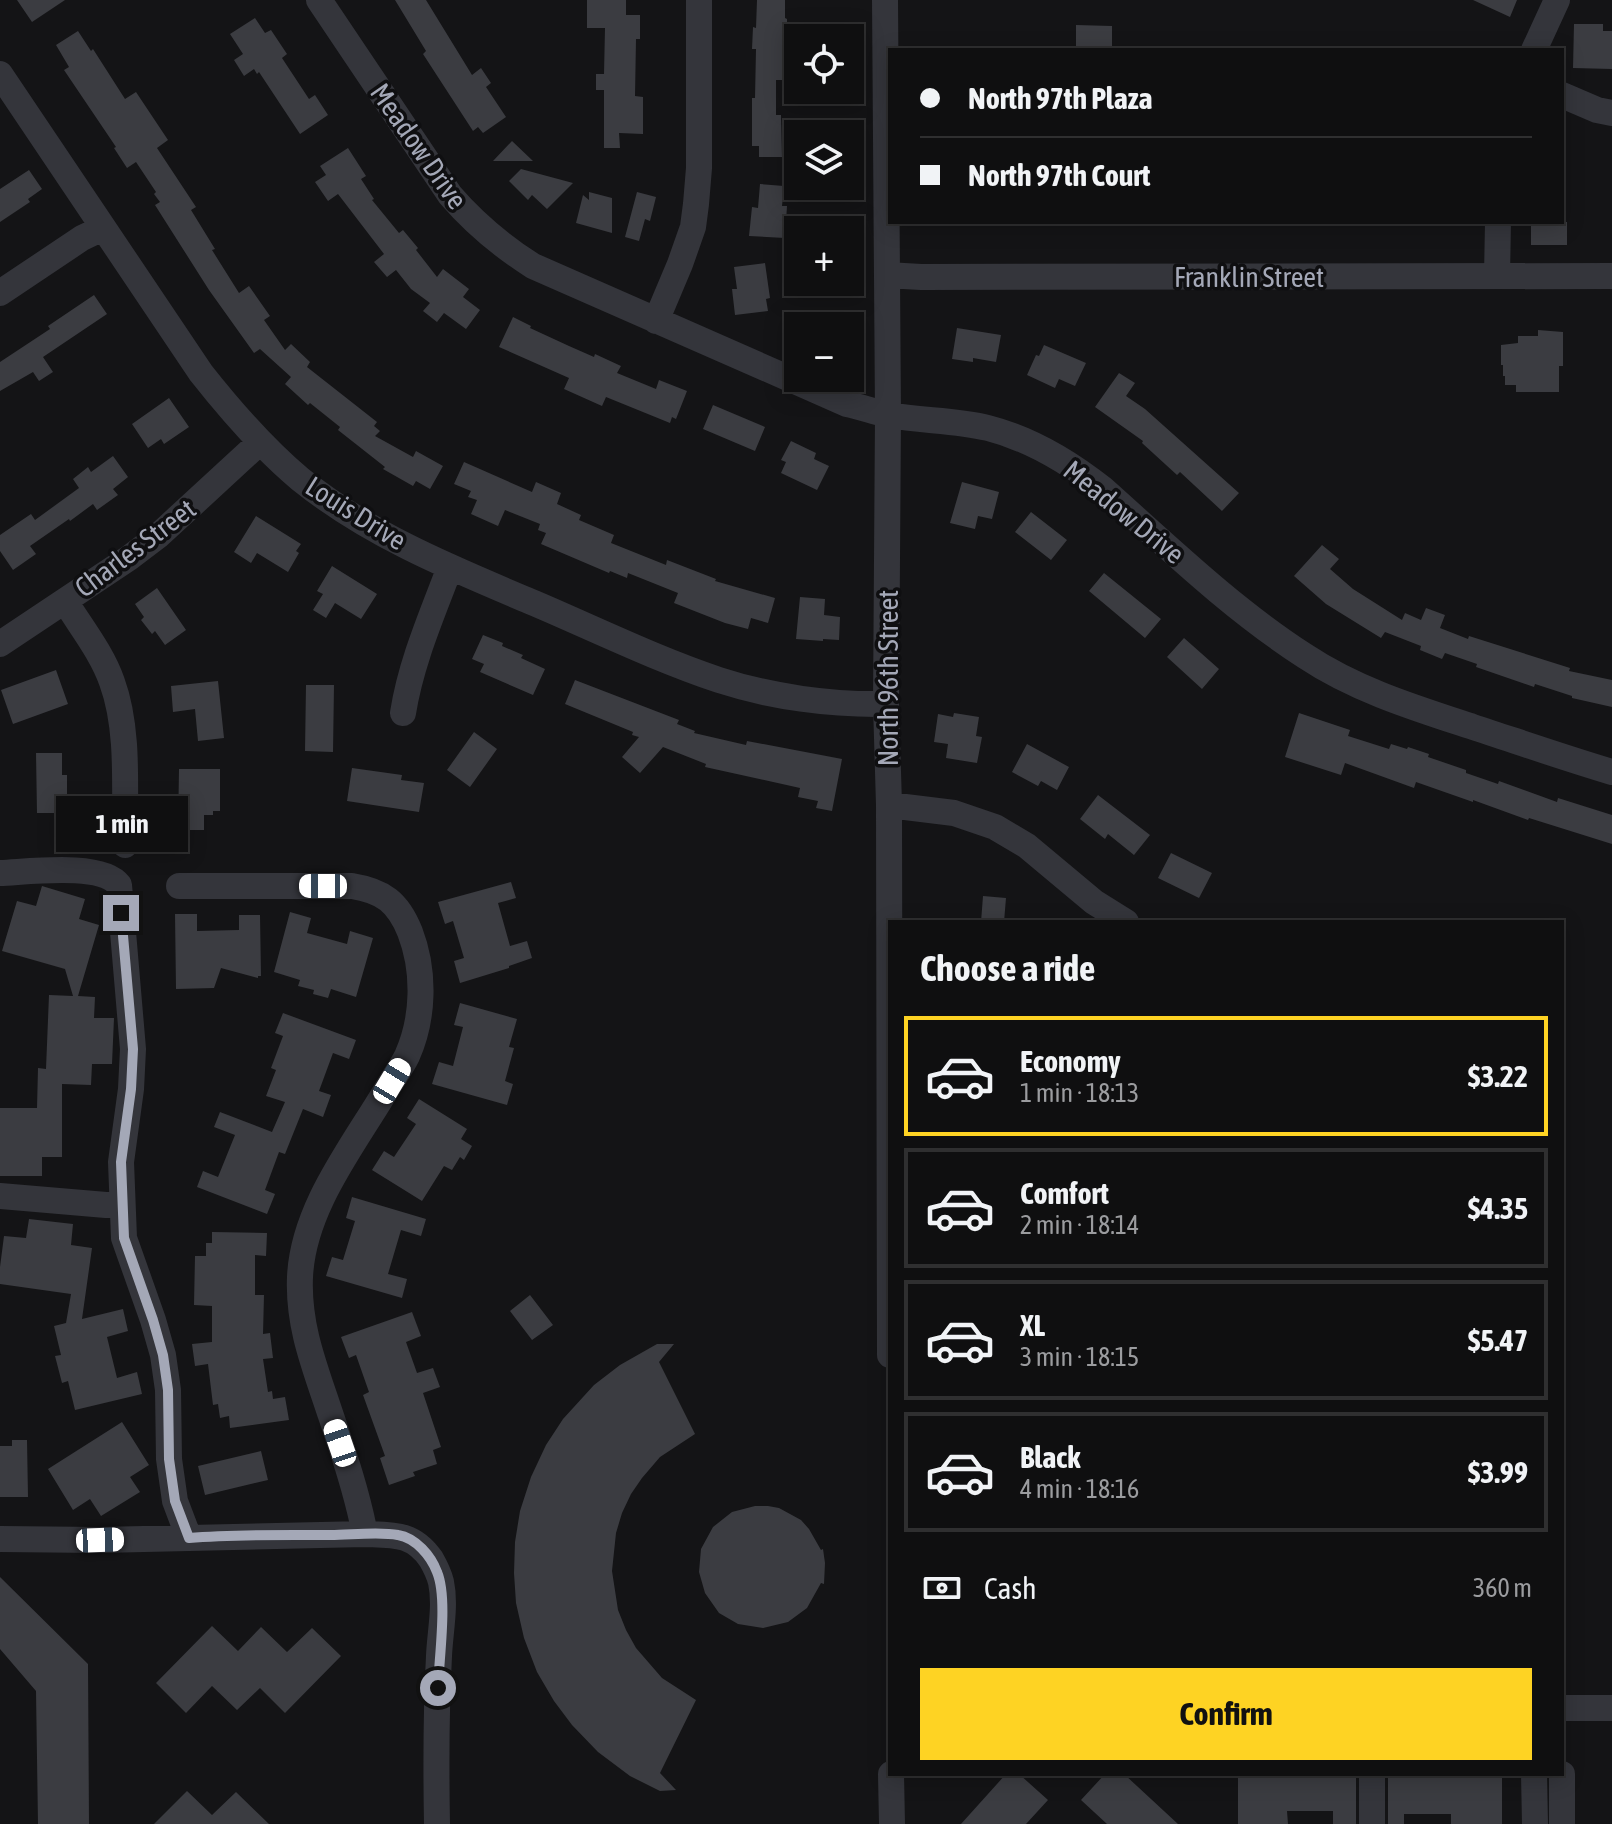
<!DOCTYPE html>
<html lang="en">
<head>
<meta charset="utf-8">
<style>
  :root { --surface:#0f0f10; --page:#181819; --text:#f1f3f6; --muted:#9b9c9f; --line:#2f2f30; --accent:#fed323 }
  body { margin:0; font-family:"Asap Condensed",sans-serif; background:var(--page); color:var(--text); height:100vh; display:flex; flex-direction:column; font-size:30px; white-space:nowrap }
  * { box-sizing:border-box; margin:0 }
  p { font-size:26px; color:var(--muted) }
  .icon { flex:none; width:44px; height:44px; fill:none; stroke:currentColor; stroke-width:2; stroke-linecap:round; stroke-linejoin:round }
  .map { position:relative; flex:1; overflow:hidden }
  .side { position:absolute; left:888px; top:920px; width:676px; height:856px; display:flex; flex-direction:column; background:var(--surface); border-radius:0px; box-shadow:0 4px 20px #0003,0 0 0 2px var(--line) }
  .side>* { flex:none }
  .guide { position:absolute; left:888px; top:48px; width:676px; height:176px; border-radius:0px; box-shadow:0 4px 20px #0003,0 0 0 2px var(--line); display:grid; align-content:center; height:176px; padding:0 32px; background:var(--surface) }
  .controls { position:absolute; left:784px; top:24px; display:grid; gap:16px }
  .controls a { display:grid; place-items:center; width:80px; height:80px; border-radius:0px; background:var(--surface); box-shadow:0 4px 20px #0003,0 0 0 2px var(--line); font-size:40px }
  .end { position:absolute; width:36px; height:36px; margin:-18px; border:10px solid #a4a8b7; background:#111; box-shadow:0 0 0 4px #111 }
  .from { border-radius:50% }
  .bubble { position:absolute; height:56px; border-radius:0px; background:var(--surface); box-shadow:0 4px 20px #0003,0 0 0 2px var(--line); font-size:26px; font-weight:700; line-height:56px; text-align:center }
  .car { position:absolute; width:24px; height:48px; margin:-24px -12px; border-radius:10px; box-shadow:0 0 6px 2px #0007; background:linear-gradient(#fff 24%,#345 0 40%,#fff 0 76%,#345 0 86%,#fff 0) }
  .guide b { display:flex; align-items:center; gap:28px; height:76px; font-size:30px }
  .guide b+b { border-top:2px solid var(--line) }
  .guide i { width:20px; height:20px; background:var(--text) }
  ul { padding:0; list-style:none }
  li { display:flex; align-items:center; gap:24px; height:120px; margin:0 16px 12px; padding:0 16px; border:4px solid var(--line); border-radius:0px }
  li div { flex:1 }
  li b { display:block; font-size:30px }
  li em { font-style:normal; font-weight:700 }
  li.selected { border-color:var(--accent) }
  li>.icon { width:72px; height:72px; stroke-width:1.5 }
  h2 { padding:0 32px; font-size:36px; line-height:96px }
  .pay { display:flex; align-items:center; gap:20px; height:88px; padding:0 32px; font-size:30px }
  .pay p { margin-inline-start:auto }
  .button { display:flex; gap:16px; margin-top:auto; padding:16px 32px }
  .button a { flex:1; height:92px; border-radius:0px; background:var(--accent); color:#111; font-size:32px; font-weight:700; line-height:92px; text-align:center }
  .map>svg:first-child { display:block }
  .building { fill:#3b3c41 }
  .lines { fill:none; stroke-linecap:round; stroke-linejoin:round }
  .minor { stroke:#34353b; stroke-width:26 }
  .route { stroke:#a4a8b7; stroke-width:10 }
  .labels { text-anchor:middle; stroke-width:7; stroke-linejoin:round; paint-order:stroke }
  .street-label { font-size:28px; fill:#a4a8b7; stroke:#0f0f11 }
</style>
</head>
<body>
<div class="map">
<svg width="1612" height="1824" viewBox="0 0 1612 1824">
  <rect width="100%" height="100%" fill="#141416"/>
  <path class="building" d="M17 0H65L32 22Z
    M395 0H426L472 75 481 68 491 83 486 87 506 117 483 133 478 127 473 131 423 54 426 51Z
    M587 0H626V15H640V39H636L635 96 643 97V134L619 133 620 148H604V90H596V74H604L605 28H587Z
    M757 0H785V18L787 19V27H798V51H788V71H785V80H776V115H781L782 157H759V146H752V98H755L756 49H752L753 27 756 28Z
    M1473 0H1517L1510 17Z
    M255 18 265 33 271 30 287 54 282 58 309 99 315 95 328 115 300 134 259 72 257 74 254 69 244 76 234 60 243 54 230 34Z
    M1574 24H1603V31H1612V69L1573 68Z
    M1076 25 1112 26V50H1076Z
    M78 31 91 51 93 49 125 99 136 92 168 140 157 148 196 207 191 210 215 249 212 250 239 293 249 286 270 316 264 320 285 350 291 344 310 362 307 367 377 422 374 426 380 431 375 436 413 457 416 451 443 466 430 489 416 481 413 486 383 469 385 467 338 430 340 427 310 403 308 405 285 384 291 377 260 349 254 353 209 290 155 205 160 202 154 194 156 192 136 162 127 168 114 148 116 147 64 70 69 67 56 45Z
    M512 141 533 161H493Z
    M348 148 366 176 361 179 374 199 372 200 399 233 403 230 418 248 416 250 437 277 443 269 469 289 463 297 480 310 466 329 444 313 437 322 423 311 430 303 411 289 396 270 387 277 374 262 384 254 338 194 328 201 315 182 326 175 320 166Z
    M521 169 573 183 547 209 532 195 528 200 509 181Z
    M29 170 42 189 28 199 30 202 0 222V189Z
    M760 184 784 186 782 206H787L785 238 749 236 752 207 758 208Z
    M589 192 612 198V233L576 223 583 195 589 200Z
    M637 192 656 197 650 221 645 219 639 241 625 237Z
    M1531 222H1567V245H1531Z
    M765 263 770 298 766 299 768 311 735 315 732 289H737L734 267Z
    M94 295 107 314 43 357 53 372 39 381 33 372 0 391V362L50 329 48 326Z
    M513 317 531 326 530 328 569 346 594 357 595 354 621 366 617 373 656 389 659 380 687 391 676 419 672 417 670 423 606 397 602 406 564 389 569 378 499 347Z
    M957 328 1001 335 996 362 973 358V362L952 359Z
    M1538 330 1563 332V366H1559V392H1516V385H1505V376H1503V365H1501V345L1518 343V336H1538Z
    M1044 345 1086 363 1075 386 1059 379 1055 388 1027 375 1036 355 1039 356Z
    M1119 373 1135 383 1126 396 1145 409 1239 493 1222 511 1180 472 1177 475 1142 443 1143 441 1095 407Z
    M169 398 189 427 164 444 161 439 148 448 132 424Z
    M713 405 765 427 755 451 703 429Z
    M791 441 816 453 814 459 829 466 817 490 781 473 786 462 781 460Z
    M113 456 128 477 113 489 118 495 97 510 93 504 70 521 69 519 30 546 36 554 13 570 0 551V535L31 514 35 520 79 488 73 479 88 467 91 472Z
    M464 462 532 492 536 482 561 493 557 504 581 515 579 520 614 535 611 543 666 565 667 560 716 579 715 581 775 598 768 623 751 618 748 629 725 623 674 603 678 593 628 573 627 578 610 571 609 573 541 544 546 533 538 530 540 524 505 510 498 526 471 514 477 500 468 497 471 491 454 484Z
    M962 482 999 492 992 519 978 516 975 529 950 523Z
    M1031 512 1067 540 1051 560 1015 532Z
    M256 516 301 544 296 551 299 553 288 572 257 553 251 563 234 552Z
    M1322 545 1339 559 1330 569 1353 589 1402 620 1405 613 1421 620 1426 608 1445 615 1440 628 1468 639 1469 636 1570 668 1569 671 1612 680V707L1572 698V696L1535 684 1534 687 1476 667 1477 664 1445 653 1442 659 1420 650 1421 646 1385 632 1381 638 1326 604 1294 576Z
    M332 566 377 594 361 619 335 603 326 618 313 610 323 594 317 591Z
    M1104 573 1161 619 1145 638 1089 591Z
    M157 588 186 630 165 645 155 631 152 634 141 620 144 617 135 604Z
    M800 597 825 599 824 615 840 617 839 640 823 639V641L796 639Z
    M483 635 503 643 502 646 523 655 521 658 545 669 533 695 480 672 484 664 472 659Z
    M1184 638 1219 669 1202 689 1167 657Z
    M56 670 68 704 13 724 1 690Z
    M575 680 679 720 677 724 695 731 694 733 746 745 747 741 842 759 832 811 816 808 818 801 798 797 800 788 705 767 706 764 663 747 640 773 622 757 639 737 632 735 633 732 565 704Z
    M218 681 224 738 198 741 195 709 173 712 171 686Z
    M306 685H334L333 752 305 751Z
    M954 713 979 717 976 736 982 737 977 763 946 758 948 744 934 742 938 714 953 717Z
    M1299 713 1350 730 1348 736 1389 749 1391 744 1407 749 1408 747 1429 754 1428 757 1466 770V773L1498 784 1499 781 1557 802 1558 798 1612 815V844L1529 818 1528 820 1473 800V802L1416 782 1414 788 1345 763 1341 775 1285 757Z
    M474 732 497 749 470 787 447 770Z
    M1027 744 1069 767 1057 790 1041 781 1038 786 1012 772Z
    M36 753H62V775H67V801H59L60 813H37Z
    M352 768 402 775 401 780 424 783 419 812 347 801Z
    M179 769H220V811H213V815H204V830H178Z
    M1098 795 1150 835 1134 855 1108 834 1105 839 1080 819Z
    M1171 853 1212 873 1199 898 1158 878Z
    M511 882 516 898 498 903 510 946 527 941 532 958 509 966V968L460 983 454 961 464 958 453 921 445 924 438 902Z
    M42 886 85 899 79 919 99 925 78 996 95 997 94 1018H114L112 1064H92L91 1085 62 1084V1157H42V1176H0V1108H37L38 1068 46 1069 49 995 73 996 65 969 2 951 17 901 36 906Z
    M983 896 1006 898 1004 922H981Z
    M290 912 311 918 307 933 347 944 350 931 373 938 356 997 331 989 328 998 313 994 314 990 298 986 300 980 274 972Z
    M175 914H197V931L239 930V915H260L261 976H258V978L221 968 214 988 176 989Z
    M460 1003 517 1019 509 1047 514 1048 505 1081 513 1084 507 1105 432 1084 439 1062 453 1066 463 1027 454 1025Z
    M283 1013 356 1040 349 1059 333 1053 319 1091 331 1095 323 1117 303 1109 285 1154 279 1152 265 1190 275 1194 267 1214 197 1187 203 1171 218 1177 235 1135 214 1127 220 1112 272 1132 285 1102 266 1096 276 1070 271 1068 283 1036 275 1033Z
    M419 1099 467 1129 461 1139 472 1146 464 1160 460 1157 452 1170 444 1166 422 1201 372 1170 384 1151 394 1157 416 1124 407 1118Z
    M352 1197 426 1219 421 1236 401 1230 388 1274 407 1279 402 1298 326 1276 332 1257 343 1260 355 1221 346 1218Z
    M29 1219 73 1224 71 1245 92 1248 82 1319 123 1309 128 1331 107 1337 117 1378 137 1372 142 1394 75 1410 68 1381 62 1383 55 1356 61 1355 54 1326 66 1323 71 1294 0 1284V1267L4 1236 26 1238Z
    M212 1232 267 1233 266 1256 255 1255V1295H264L263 1334 270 1333 273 1358 263 1359 268 1392 272 1391 273 1399 285 1397 289 1420 230 1428 229 1416 220 1418 218 1404 213 1405 208 1364 195 1366 192 1344 212 1342V1306L194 1305 195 1256H206V1243H212Z
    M530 1295 553 1325 532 1340 510 1311Z
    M412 1312 421 1336 406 1342 417 1373 433 1368 440 1387 423 1393 441 1447 433 1450 437 1464 413 1472 415 1476 389 1485 380 1458 385 1456 363 1395 369 1392 356 1355 349 1358 341 1337Z
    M657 1344H674L659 1362 695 1434 660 1457 642 1478 631 1494 622 1513 616 1533 612 1571 618 1610 626 1630 636 1648 662 1678 696 1700 660 1773 676 1790 660 1791 630 1776 598 1752 572 1725 554 1701 537 1672 524 1638 516 1603 514 1573 515 1542 520 1511 531 1477 546 1445 563 1419 594 1385 620 1365Z
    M122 1422 149 1465 130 1477 140 1492 101 1516 90 1499 73 1510 48 1469Z
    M12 1440H27L28 1497H0V1446H12Z
    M261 1451 268 1480 205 1495 198 1466Z
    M755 1506H768L779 1508 801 1520 809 1529 821 1550 823 1549 825 1563 824 1584 821 1583 807 1608 788 1622 763 1628 738 1624 719 1613 705 1593 699 1572 701 1549 713 1527 732 1512Z
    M0 1577 88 1664 89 1824H38L36 1691 0 1649Z
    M212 1626 238 1651 261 1627 287 1652 312 1628 341 1656 285 1713 260 1688 237 1710 212 1686 186 1713 156 1683Z
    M1006 1774H1019L1048 1800 1026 1824H961Z
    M1105 1774H1124L1178 1824H1107L1081 1800Z
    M1238 1774H1356V1824H1333V1811H1287L1288 1824H1238Z
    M1388 1774H1502V1824H1451V1814H1404V1824H1388Z
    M187 1791 212 1815 236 1792 269 1824H154Z"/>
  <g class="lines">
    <path class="minor" d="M319 0 450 195C475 224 500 245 533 266L847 404C861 407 875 412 889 415 922 421 956 420 988 428 1031 439 1069 462 1103 489 1168 547 1232 609 1305 656 1356 690 1415 708 1473 727 1519 742 1565 758 1612 772
      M885 0 888 415 886 704 889 805 890 1355
      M1534 50 1557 0
      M0 74 201 373C231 411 263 448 300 479 369 535 453 569 534 603 595 629 656 659 719 680 771 697 831 705 886 704
      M1562 95 1597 110 1612 113
      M887 275 921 277 1612 276
      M1497 276 1498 222
      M0 293 82 238 103 228
      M656 321 680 264 693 227 696 204 699 168V0
      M65 601C81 627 102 653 112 682 130 731 124 793 125 845
      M0 644 129 558 158 536 260 442
      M403 713C411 662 432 615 450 567
      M889 805 954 813 995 827 1027 846 1094 902 1126 922
      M0 873C28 872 102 862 119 885L133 1049 131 1089 121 1162 124 1238 153 1320 163 1355 168 1390 169 1459 175 1501 189 1538
      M179 886H352C383 891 398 902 410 932 425 971 424 1018 407 1056 401 1068 392 1080 385 1092 351 1149 303 1209 300 1277 298 1322 312 1360 326 1401 341 1446 356 1488 365 1534
      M0 1196 106 1205 122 1203
      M0 1539 100 1540 365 1534C394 1535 413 1533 431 1559 435 1566 439 1574 441 1582 446 1606 440 1632 439 1656 436 1712 436 1768 437 1824
      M1562 1708H1612
      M891 1774 892 1824
      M1534 1774 1535 1824
      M1562 1774V1824
      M1372 1824V1774"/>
  </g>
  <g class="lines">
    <path class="route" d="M121 913 133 1049 131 1089 121 1162 124 1238 153 1320 163 1355 168 1390 169 1459 175 1501 189 1538C236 1534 283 1535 331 1535 350 1535 379 1531 398 1535 416 1538 431 1556 437 1572 448 1598 439 1657 438 1688"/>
  </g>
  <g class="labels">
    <g class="street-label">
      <text transform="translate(419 146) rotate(55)" y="10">Meadow Drive</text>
      <text x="1249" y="287">Franklin Street</text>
      <text transform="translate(1124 512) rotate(39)" y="10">Meadow Drive</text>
      <text transform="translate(356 513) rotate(32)" y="10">Louis Drive</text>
      <text transform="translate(135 548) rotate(-37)" y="10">Charles Street</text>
      <text transform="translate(888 678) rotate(-90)" y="10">North 96th Street</text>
    </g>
  </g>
</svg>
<div class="controls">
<a><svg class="icon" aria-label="locate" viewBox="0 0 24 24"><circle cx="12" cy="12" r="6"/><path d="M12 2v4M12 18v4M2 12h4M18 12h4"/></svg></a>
<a><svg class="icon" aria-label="layers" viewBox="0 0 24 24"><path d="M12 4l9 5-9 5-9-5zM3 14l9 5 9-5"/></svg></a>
<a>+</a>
<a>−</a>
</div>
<i class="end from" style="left:438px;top:1688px"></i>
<i class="end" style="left:121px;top:913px"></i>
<div class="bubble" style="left:56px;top:796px;width:132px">1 min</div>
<i class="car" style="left:323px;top:886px;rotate:270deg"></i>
<i class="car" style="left:392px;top:1081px;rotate:31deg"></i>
<i class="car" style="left:340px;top:1443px;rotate:341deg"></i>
<i class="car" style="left:100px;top:1540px;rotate:88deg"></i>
<div class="guide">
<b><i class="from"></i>North 97th Plaza</b>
<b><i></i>North 97th Court</b>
</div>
<section class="side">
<h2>Choose a ride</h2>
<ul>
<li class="selected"><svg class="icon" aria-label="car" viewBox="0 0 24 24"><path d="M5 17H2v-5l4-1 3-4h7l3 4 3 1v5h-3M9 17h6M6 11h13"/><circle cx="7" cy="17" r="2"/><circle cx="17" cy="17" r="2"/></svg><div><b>Economy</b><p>1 min · 18:13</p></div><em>$3.22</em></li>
<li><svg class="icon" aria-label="car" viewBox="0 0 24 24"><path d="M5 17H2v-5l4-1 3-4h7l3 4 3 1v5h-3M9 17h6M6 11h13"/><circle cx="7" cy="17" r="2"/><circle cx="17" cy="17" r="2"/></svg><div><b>Comfort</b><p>2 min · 18:14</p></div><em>$4.35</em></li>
<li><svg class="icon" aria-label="car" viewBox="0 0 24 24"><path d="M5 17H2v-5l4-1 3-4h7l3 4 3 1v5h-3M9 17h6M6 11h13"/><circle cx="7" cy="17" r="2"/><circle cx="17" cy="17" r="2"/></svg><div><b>XL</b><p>3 min · 18:15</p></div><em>$5.47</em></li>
<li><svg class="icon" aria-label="car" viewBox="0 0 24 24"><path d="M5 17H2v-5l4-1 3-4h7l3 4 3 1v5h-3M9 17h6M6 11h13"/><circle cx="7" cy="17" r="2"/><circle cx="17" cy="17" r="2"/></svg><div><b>Black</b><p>4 min · 18:16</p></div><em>$3.99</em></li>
</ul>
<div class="pay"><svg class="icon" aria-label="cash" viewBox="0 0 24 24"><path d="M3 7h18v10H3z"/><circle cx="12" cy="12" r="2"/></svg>Cash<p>360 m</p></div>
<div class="button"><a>Confirm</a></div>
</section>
</div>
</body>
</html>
